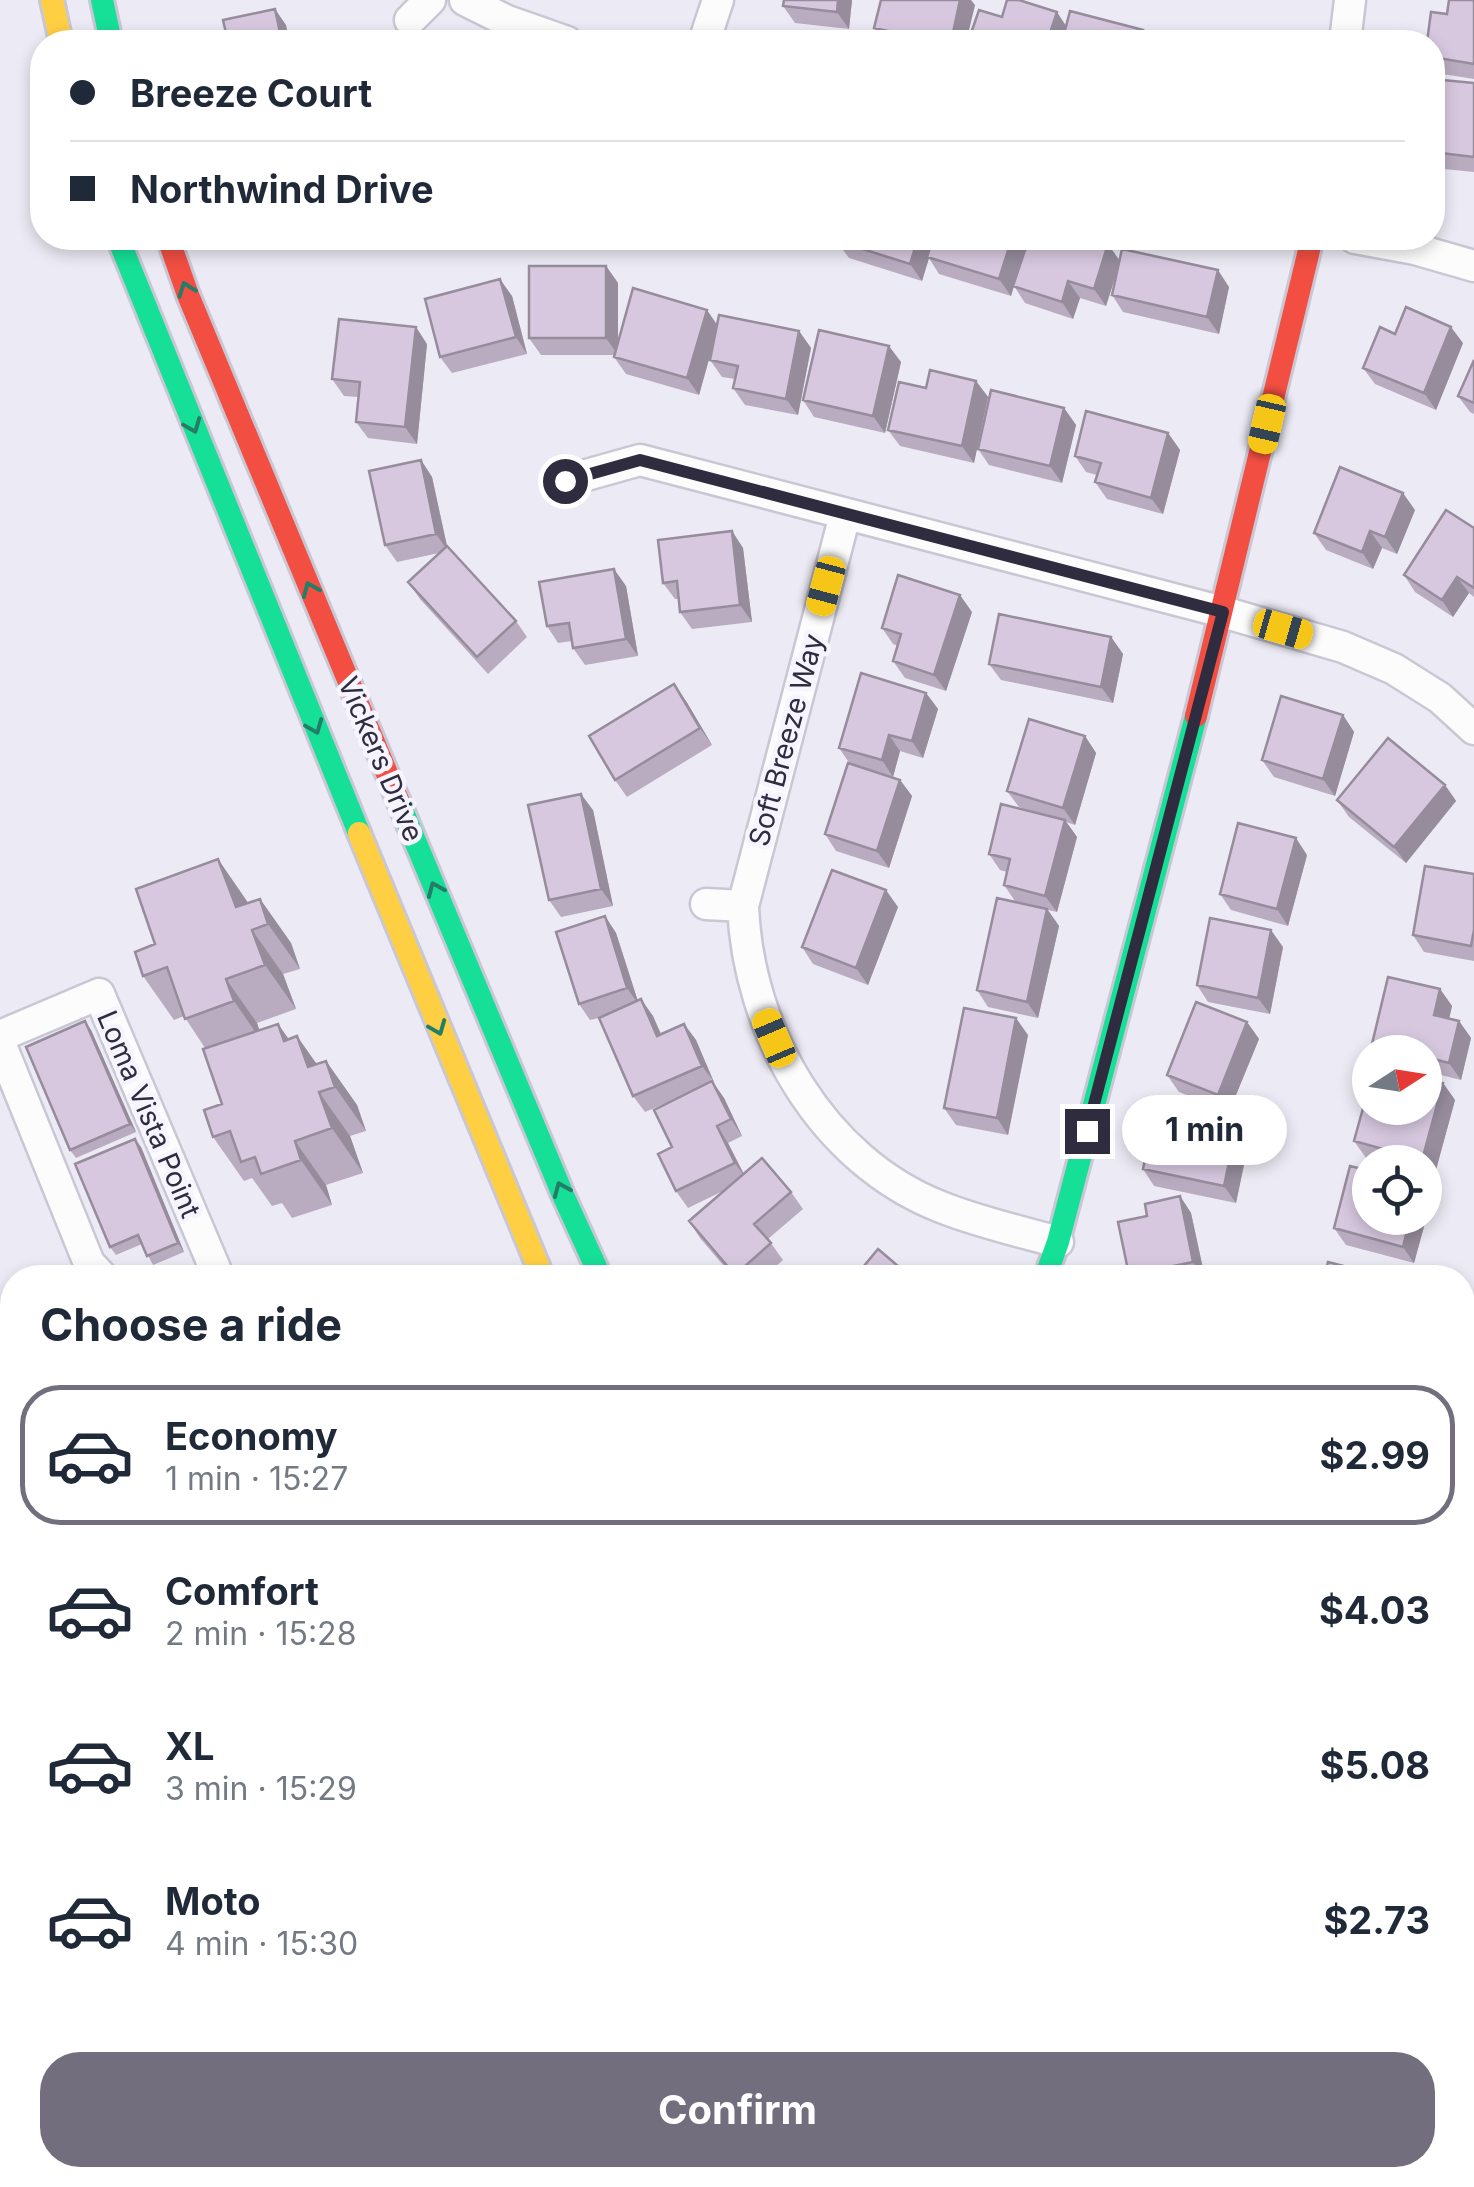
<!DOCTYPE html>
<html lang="en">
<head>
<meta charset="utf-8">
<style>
  :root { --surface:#fff; --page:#f2f2f3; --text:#1f2937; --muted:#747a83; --line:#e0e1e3; --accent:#726e7e }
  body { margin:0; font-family:Inter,sans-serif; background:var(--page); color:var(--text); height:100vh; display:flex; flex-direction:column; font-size:38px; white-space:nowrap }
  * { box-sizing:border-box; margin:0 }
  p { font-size:32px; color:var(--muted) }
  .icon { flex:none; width:55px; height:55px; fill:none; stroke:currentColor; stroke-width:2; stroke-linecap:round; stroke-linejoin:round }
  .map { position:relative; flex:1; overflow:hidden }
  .sheet { position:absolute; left:0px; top:1265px; width:1475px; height:922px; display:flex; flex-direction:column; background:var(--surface); border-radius:40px 40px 0 0; box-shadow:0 5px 15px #0003 }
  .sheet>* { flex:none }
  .hud { position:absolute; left:30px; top:30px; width:1415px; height:220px; border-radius:40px; box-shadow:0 5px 15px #0003; display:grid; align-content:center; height:220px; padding:0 40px; background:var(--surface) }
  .needle { width:65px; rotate:78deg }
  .tools { position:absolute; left:1352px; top:1035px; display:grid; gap:20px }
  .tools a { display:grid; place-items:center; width:90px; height:90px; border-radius:50%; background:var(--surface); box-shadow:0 5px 15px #0003; font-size:50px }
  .end { position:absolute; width:45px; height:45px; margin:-22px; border:12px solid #302c3f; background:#fff; box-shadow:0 0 0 5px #fff }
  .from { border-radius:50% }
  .bubble { position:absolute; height:70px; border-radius:35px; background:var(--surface); box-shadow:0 5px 15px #0003; font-size:32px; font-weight:700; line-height:70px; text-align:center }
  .car { position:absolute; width:30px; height:60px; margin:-30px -15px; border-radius:12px; box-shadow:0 0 8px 2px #0007; background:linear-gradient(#f5c518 24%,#345 0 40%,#f5c518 0 76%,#345 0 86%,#f5c518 0) }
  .hud b { display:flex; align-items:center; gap:35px; height:95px; font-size:38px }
  .hud b+b { border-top:2px solid var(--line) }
  .hud i { width:25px; height:25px; background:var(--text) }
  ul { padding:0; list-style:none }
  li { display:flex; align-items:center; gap:30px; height:140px; margin:0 20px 15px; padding:0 20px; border:5px solid transparent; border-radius:40px }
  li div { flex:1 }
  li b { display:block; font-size:38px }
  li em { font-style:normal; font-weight:700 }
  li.selected { border-color:var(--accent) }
  li>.icon { width:90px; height:90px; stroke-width:1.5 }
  h2 { padding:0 40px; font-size:45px; line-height:120px }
  .primary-button { display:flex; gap:20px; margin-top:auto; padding:20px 40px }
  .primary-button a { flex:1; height:115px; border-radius:40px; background:var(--accent); color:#fff; font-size:40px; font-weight:700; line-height:115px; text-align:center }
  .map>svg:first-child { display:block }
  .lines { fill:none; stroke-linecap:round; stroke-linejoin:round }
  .lane-casing { stroke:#cac7d4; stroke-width:20 }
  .street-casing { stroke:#cac7d4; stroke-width:35 }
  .fast-casing { stroke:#cac7d4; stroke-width:28 }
  .slow-casing { stroke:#cac7d4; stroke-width:28 }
  .jam-casing { stroke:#cac7d4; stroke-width:28 }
  .path { stroke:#cac9cf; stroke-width:6; stroke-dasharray:5 8; stroke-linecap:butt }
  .lane { stroke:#fcfcfd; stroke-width:15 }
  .street { stroke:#fcfcfd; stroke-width:30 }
  .fast { stroke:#16e098; stroke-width:22 }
  .slow { stroke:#ffcf43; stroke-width:22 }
  .jam { stroke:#f24e42; stroke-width:22 }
  .wall { fill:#b9acc0 }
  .shaded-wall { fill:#968c9c }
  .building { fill:#d7c8df; stroke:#968c9c; stroke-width:2.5 }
  .oneway { stroke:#247d67 }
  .route { stroke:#302c3f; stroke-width:12 }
  .labels { text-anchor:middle; stroke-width:9; stroke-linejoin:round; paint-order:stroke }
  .street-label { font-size:28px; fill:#302c3f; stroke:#f6f4fe }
</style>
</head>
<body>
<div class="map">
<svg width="1474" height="2187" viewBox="0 0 1474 2187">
  <rect width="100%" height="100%" fill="#eceaf4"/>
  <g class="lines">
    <defs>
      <path id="lane" d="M950 2175 963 2187"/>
      <path id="street" d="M465 0 507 21 567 42
        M410 20 430 0
        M704 42 718 0
        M1345 42 1350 0
        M1355 238 1415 249 1474 266
        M565 481 640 460 1223 612 1343 647 1394 669 1440 698 1474 729
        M845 515 743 906C748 1031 821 1160 941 1207 978 1222 1019 1231 1058 1242
        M706 904 743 906
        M0 1036 99 994 219 1278
        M0 1043 89 1263 103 1278
        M1462 1370 1474 1326
        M1462 1633 1474 1653
        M730 2175 743 2187
        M854 2187 865 2175"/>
      <path id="fast" d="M102 0 111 42
        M118 238 359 833
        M398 800 563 1195 601 1278
        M1045 1278 1058 1242 1196 716"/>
      <path id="slow" d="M52 0 61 42
        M359 833 543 1278"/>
      <path id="jam" d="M168 238 188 295 398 800
        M1196 716 1312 238
        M1327 2175 1345 2187"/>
    </defs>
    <use href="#lane" class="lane-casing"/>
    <use href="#street" class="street-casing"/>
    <use href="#fast" class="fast-casing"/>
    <use href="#slow" class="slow-casing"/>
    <use href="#jam" class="jam-casing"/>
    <path class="path" d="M0 1310 12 1315
      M234 2175 236 2187"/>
    <use href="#lane" class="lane"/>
    <use href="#street" class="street"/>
    <use href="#fast" class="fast"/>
    <use href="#slow" class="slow"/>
    <use href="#jam" class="jam"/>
  </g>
  <path class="wall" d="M852 0 849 29 795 23 783 6Z
    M1474 0V79L1436 73 1432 68V42L1447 14Z
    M975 5 966 42H885L874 28Z
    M1432 79 1474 83V172L1434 168 1432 165Z
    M288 238H319L294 245Z
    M788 238H1020L1026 246 1014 284 1119 260 1229 287 1219 334 1123 312 1112 295 1118 269 1106 306 1080 298 1073 319 1025 303 1014 286 1011 296 939 274 929 258 922 281 849 258 840 246 839 250Z
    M606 266 618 283V344L717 325 799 331 811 348 798 415 745 405 733 388 735 379 722 377 710 360 713 346 699 395 626 374 614 357 615 355H541L529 338Z
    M512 296 527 354 452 373 440 357Z
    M1395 334 1463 343 1436 410 1375 384 1363 368Z
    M427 344 417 444 368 438 356 422 358 397 344 396 332 379Z
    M1474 360V414L1470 412 1458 396Z
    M901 362 885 433 814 417 803 400Z
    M976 381 988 397 974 463 900 446 888 430 926 388Z
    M1064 408 1076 425 1062 483 989 465 978 449Z
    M1168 433 1180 450 1163 514 1107 499 1095 482 1097 475 1086 472 1075 456Z
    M421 460 432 477 447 546 516 621 527 637 488 674 420 599 408 582 439 553 397 562 385 545Z
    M1415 510 1397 554 1382 548 1373 569 1326 550 1314 533Z
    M1474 528V597L1469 593 1453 617 1415 592 1404 575Z
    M732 531 743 548 752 622 692 629 680 612 679 599H675L663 583Z
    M626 586 638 656 585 665 573 648 572 641 558 643 547 626Z
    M972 612 946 691 905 678 893 661 898 646 893 644 882 628Z
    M1111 637 1123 654 1113 703 1001 680 989 664Z
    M926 693 938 709 923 758 900 751 893 777 900 780 912 796 889 868 836 851 825 834 850 764 839 748Z
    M686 701 712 745 627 797 615 780Z
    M1343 715 1354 732 1335 796 1274 777 1262 760Z
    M1085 736 1096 753 1075 825 1066 822 1077 837 1057 912 1048 910 1059 926 1038 1018 988 1007 977 990 1015 901 1004 885 1007 872 1000 870 989 854 1036 813 1019 807 1007 791Z
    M1445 785 1456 801 1406 863 1349 817 1337 800Z
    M593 810 613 906 561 917 549 900Z
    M1307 855 1288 926 1231 910 1220 894Z
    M1474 874V961L1424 952 1413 935Z
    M260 899 291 943 300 969 283 974 296 1009 257 1023 259 1030 278 1024 288 1039 317 1064 326 1061 357 1105 366 1131 350 1136 363 1173 326 1185 332 1205 292 1218 282 1203 272 1206 252 1178 244 1181 213 1137 222 1104 205 1048 184 1016 174 1020 143 976 155 944Z
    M898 907 868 985 813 964 802 947Z
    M605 916 616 933 638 1001 653 1016 660 1034 684 1024 696 1040 713 1083 724 1098 742 1136 728 1143 744 1174 791 1192 803 1209 768 1239 783 1260 763 1278H734L700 1238 689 1221 725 1190 688 1208 676 1191 672 1147 678 1098 645 1112 633 1096 599 1018 590 1020 579 1004Z
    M1283 947 1270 1014 1208 1002 1197 985Z
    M1440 989 1452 1006 1449 1019 1459 1021 1471 1038 1461 1080 1425 1071V1052H1378L1372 1044Z
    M1247 1022 1259 1039 1229 1112 1179 1092 1167 1075Z
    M91 1030 136 1132 76 1158 70 1150Z
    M1028 1035 1008 1135 956 1125 944 1108Z
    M1443 1083 1455 1100 1434 1177 1425 1174V1162H1382L1366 1158 1354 1141Z
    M1184 1130 1251 1131 1236 1203 1154 1186 1143 1169Z
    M141 1147 184 1252 153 1265 142 1244 116 1255 110 1247Z
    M1425 1192 1431 1201 1414 1263 1346 1245 1334 1228 1425 1218Z
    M1180 1196 1191 1213 1205 1278H1130L1129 1275 1147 1216Z
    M1462 1935 1474 1936V2021L1462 2022Z
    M12 1992V2061L0 2066V1993L1 1996Z
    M380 2175H513L512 2185Z"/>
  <path class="shaded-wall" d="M838 0H852L849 29 837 12Z
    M960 0H971L975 5 966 42H951Z
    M275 9 286 25 290 42H282Z
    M1057 12 1068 29 1064 42H1047Z
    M1143 30 1152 42H1140Z
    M830 238H842L837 241 840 246 839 250Z
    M918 238H935L922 281 910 264Z
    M1012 238H1020L1026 246 1011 296 999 279Z
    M1108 244 1120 261 1106 306 1094 289Z
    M606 266 618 283V355L606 338Z
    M1218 270 1229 287 1219 334 1207 317Z
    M500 279 512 296 527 354 516 337Z
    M1068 281 1080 298 1073 319 1062 302Z
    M707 310 718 326 699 395 687 378Z
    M416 327 427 344 417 444 405 427Z
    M1451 327 1463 343 1436 410 1424 393Z
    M799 331 811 348 798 415 786 399Z
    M889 346 901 362 885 433 873 416Z
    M976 381 988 397 974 463 962 446Z
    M1064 408 1076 425 1062 483 1050 466Z
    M1168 433 1180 450 1163 514 1151 498Z
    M421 460 432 477 448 551 436 534Z
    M1403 493 1415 510 1397 554 1385 537Z
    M732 531 743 548 752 622 740 605Z
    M1370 531 1382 548 1373 569 1362 552Z
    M614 569 626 586 638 656 626 639Z
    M1457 577 1469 593 1453 617 1442 600Z
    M960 595 972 612 946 691 934 675Z
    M1111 637 1123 654 1113 703 1101 687Z
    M674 684 686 701 712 745 700 728Z
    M926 693 938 709 923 758 912 741Z
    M1343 715 1354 732 1335 796 1323 779Z
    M889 735 900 751 893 777 882 760Z
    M1085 736 1096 753 1075 825 1063 808Z
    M900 780 912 796 889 868 877 851Z
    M1445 785 1456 801 1406 863 1394 847Z
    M581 794 593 810 613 906 601 889Z
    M1065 820 1077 837 1057 912 1045 896Z
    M1296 838 1307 855 1288 926 1277 909Z
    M218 859 249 904 252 930 283 974 296 1009 265 965 236 907Z
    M886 890 898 907 868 985 856 968Z
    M260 899 291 943 300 969 268 924Z
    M1047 909 1059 926 1038 1018 1027 1002Z
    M605 916 616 933 639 1005 627 988Z
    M1271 930 1283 947 1270 1014 1258 998Z
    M226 979 257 1023 265 1046 234 1001Z
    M1440 989 1452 1006 1446 1032 1434 1015Z
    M641 999 653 1016 669 1052 657 1036Z
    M1016 1018 1028 1035 1008 1135 997 1118Z
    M85 1021 91 1030 136 1132 130 1124Z
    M1459 1021 1471 1038 1461 1080 1449 1063Z
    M1247 1022 1259 1039 1229 1112 1218 1095Z
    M278 1024 308 1066 297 1036 328 1080 324 1090 284 1041Z
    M684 1024 696 1040 714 1082 702 1066Z
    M326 1061 357 1105 366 1131 335 1087Z
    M712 1081 724 1098 742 1136 731 1119Z
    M1443 1083 1455 1100 1434 1177 1422 1160Z
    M319 1092 350 1136 363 1173 332 1128Z
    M1239 1114 1251 1131 1236 1203 1224 1186Z
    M717 1126 728 1143 746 1179 735 1163Z
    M135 1139 141 1147 184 1252 178 1243Z
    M295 1141 326 1185 332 1205 301 1160Z
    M1425 1192 1431 1201 1414 1263 1403 1247 1410 1218H1425Z
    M1180 1196 1191 1213 1205 1278 1193 1262Z
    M448 2175H477L482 2182 481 2187H447Z
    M505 2175H513L512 2185Z"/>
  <path class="building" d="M784 0H838L837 12 783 6Z
    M881 0H960L951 42H939L874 28Z
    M1007 0H1019L1057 12 1047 42H968L979 10 1002 17Z
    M1449 0H1474V64L1432 57V42H1427L1431 12 1447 14Z
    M275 9 282 42H228L223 20Z
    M1070 11 1143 30 1140 42H1062Z
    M1206 37 1261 41V42H1206Z
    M1432 79 1474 83V157L1432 152Z
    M838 238H918L910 264 837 241Z
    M933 238H1012L999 279 927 257Z
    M1029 238H1089L1108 244 1094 289 1068 281 1062 302 1013 286Z
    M1122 249 1218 270 1207 317 1112 295Z
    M529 266H606V338H529Z
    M500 279 516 337 440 357 425 299Z
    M633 288 707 310 687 378 614 357Z
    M1406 307 1451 327 1424 393 1363 368 1380 327 1395 334Z
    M719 315 799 331 786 399 733 388 738 366 710 360Z
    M339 319 416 327 405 427 356 422 360 382 332 379Z
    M819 330 889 346 873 416 803 400Z
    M1474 360V403L1458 396Z
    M930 370 976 381 962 446 888 430 899 382 926 388Z
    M991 390 1064 408 1050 466 978 449Z
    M1086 411 1168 433 1151 498 1095 482 1101 463 1075 456Z
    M421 460 436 534 385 545 369 471Z
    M1340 467 1403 493 1385 537 1370 531 1362 552 1314 533Z
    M1446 510 1474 528V588L1457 577 1442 600 1404 575Z
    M732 531 740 605 680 612 677 581 663 583 658 540Z
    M447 546 516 621 477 657 408 582Z
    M614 569 626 639 573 648 569 623 547 626 539 582Z
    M898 575 960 595 934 675 893 661 901 634 882 628Z
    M999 614 1111 637 1101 687 989 664Z
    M861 673 926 693 912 741 889 735 882 760 839 748Z
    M674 684 700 728 615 780 589 736Z
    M1281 696 1343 715 1323 779 1262 760Z
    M1029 719 1085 736 1063 808 1007 791Z
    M1388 738 1445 785 1394 847 1337 800Z
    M848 763 900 780 877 851 825 834Z
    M581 794 601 889 549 900 528 805Z
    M1001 804 1065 820 1045 896 1004 885 1010 859 989 854Z
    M1238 823 1296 838 1277 909 1220 894Z
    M218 859 236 907 260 899 268 924 252 930 265 965 226 979 234 1001 185 1019 167 967 143 976 135 952 155 944 136 889Z
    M1425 866 1474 874V930L1471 946 1413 935Z
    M832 870 886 890 856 968 802 947Z
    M997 898 1047 909 1027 1002 977 990Z
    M605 916 627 988 579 1004 556 932Z
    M1210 918 1271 930 1258 998 1197 985Z
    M1388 977 1440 989 1434 1015 1459 1021 1449 1063 1425 1057V1052H1407L1372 1044Z
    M641 999 657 1036 684 1024 702 1066 633 1096 599 1018Z
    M1196 1002 1247 1022 1218 1095 1167 1075Z
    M964 1008 1016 1018 997 1118 944 1108Z
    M85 1021 130 1124 70 1150 26 1047Z
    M278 1024 284 1041 297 1036 308 1067 326 1061 335 1087 319 1092 332 1128 295 1141 301 1160 261 1174 255 1157 241 1162 230 1131 213 1137 204 1110 222 1104 203 1049Z
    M1425 1078 1443 1083 1422 1160 1354 1141 1370 1083V1108H1425Z
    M712 1081 731 1119 717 1126 735 1163 676 1191 658 1154 672 1147 654 1110Z
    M1189 1104 1239 1114 1224 1186 1143 1169 1152 1124 1184 1130Z
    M135 1139 178 1243 147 1256 138 1235 110 1247 75 1164Z
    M762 1158 791 1192 754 1224 771 1243 735 1275 689 1221Z
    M1350 1166 1370 1171V1218H1410L1403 1247 1334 1228Z
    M1180 1196 1193 1262 1129 1275 1118 1222 1147 1216 1145 1204Z
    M878 1249 912 1278H854Z
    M1328 1262 1390 1278H1324Z
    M336 1269 340 1278H318Z
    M1472 1934 1474 2004 1462 2005V1935Z
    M12 1992V2040L0 2044V1997Z
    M380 2175H448L447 2187 379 2186Z"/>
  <defs><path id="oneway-chevron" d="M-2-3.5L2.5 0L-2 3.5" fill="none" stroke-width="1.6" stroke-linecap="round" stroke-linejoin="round" transform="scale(2.5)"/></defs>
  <g class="oneway">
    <use href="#oneway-chevron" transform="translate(186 289) rotate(-110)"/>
    <use href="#oneway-chevron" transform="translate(193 426) rotate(68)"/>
    <use href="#oneway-chevron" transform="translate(310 589) rotate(-113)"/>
    <use href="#oneway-chevron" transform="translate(315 727) rotate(68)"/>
    <use href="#oneway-chevron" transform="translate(435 889) rotate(-113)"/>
    <use href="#oneway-chevron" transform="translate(438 1028) rotate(68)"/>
    <use href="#oneway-chevron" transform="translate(561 1189) rotate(-113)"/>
  </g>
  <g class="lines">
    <path class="route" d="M565 481 640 460 1223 612 1087 1131"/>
  </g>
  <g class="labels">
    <g class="street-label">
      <text transform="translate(786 740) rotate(-75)" y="10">Soft Breeze Way</text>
      <text transform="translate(381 759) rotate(67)" y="10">Vickers Drive</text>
      <text transform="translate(149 1114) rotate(67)" y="10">Loma Vista Point</text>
    </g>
  </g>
</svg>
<div class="tools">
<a><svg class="needle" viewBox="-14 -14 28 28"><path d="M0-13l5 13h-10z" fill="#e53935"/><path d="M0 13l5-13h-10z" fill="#747a83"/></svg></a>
<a><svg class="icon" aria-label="locate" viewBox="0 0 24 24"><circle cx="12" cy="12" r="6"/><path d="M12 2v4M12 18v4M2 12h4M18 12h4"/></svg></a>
</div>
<i class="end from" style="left:565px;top:481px"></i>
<i class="end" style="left:1087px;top:1131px"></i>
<div class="bubble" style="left:1122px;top:1095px;width:165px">1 min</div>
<i class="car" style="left:1267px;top:424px;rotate:193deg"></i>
<i class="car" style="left:826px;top:586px;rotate:195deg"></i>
<i class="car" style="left:1283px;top:629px;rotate:106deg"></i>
<i class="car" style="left:774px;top:1038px;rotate:337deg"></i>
<div class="hud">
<b><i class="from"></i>Breeze Court</b>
<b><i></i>Northwind Drive</b>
</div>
<section class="sheet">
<h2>Choose a ride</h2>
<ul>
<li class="selected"><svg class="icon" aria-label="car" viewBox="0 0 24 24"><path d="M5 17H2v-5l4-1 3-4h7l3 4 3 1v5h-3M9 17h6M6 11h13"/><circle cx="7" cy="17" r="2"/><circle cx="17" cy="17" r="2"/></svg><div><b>Economy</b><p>1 min · 15:27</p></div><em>$2.99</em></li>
<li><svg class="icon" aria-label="car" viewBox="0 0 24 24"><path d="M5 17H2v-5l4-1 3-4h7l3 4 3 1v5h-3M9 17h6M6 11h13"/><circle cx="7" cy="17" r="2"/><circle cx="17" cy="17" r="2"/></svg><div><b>Comfort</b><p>2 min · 15:28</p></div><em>$4.03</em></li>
<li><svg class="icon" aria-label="car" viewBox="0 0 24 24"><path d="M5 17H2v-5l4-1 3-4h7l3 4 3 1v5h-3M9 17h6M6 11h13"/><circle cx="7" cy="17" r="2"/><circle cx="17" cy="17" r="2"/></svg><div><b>XL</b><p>3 min · 15:29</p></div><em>$5.08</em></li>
<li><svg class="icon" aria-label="car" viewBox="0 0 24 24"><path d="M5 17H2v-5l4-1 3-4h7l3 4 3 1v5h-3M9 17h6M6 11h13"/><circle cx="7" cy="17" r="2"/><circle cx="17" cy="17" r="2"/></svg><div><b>Moto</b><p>4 min · 15:30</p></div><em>$2.73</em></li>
</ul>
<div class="primary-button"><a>Confirm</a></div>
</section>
</div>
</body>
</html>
